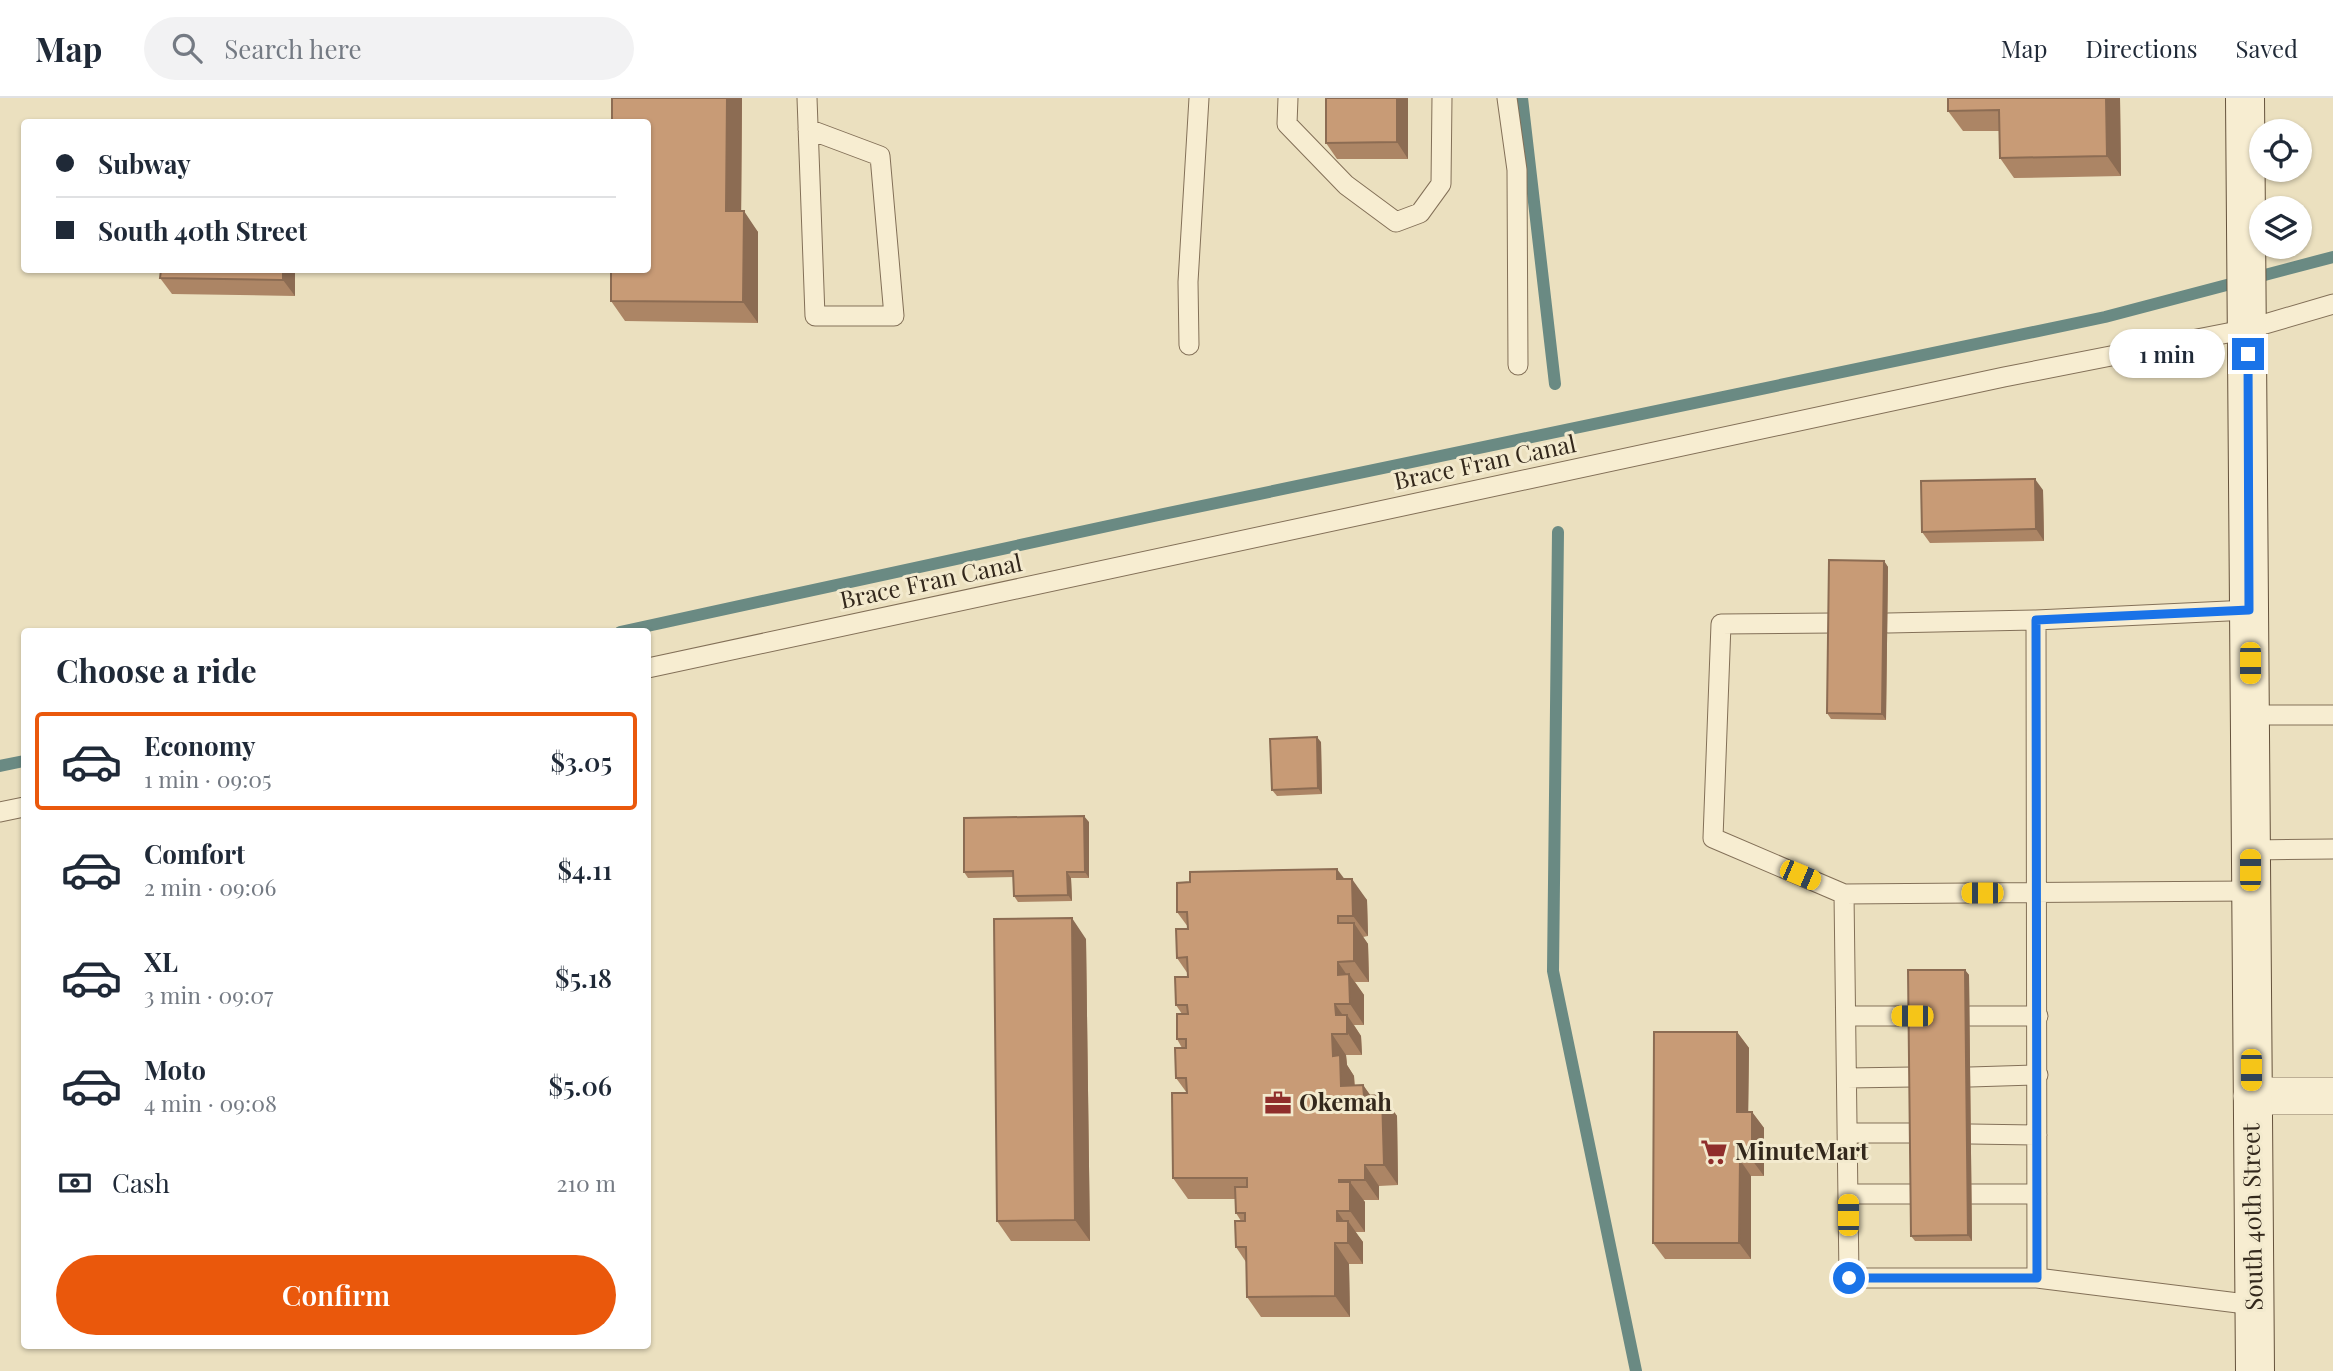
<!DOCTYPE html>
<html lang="en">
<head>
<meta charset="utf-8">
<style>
  :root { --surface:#fff; --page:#f2f2f3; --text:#1f2937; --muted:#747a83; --line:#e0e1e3; --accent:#ea580c }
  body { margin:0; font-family:"Playfair Display",serif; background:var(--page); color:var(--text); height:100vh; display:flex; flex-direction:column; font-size:26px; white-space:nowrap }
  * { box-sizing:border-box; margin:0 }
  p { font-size:23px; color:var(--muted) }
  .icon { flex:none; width:38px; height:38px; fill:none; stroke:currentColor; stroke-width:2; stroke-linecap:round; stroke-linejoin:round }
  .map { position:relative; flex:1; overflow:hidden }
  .panel { position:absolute; left:21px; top:530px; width:630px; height:721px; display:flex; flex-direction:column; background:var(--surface); border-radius:7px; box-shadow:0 2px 5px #0004 }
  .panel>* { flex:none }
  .banner { position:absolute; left:21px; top:21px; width:630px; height:154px; border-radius:7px; box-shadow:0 2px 5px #0004; display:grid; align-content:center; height:154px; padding:0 35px; background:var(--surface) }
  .buttons { position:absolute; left:2249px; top:21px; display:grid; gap:14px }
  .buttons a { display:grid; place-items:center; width:63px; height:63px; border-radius:50%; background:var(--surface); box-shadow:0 2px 5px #0004; font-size:35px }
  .end { position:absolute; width:32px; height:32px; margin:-16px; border:9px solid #1a73e8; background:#fff; box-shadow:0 0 0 4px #fff }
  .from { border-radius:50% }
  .bubble { position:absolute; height:49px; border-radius:24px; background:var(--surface); box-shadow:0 2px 5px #0004; font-size:23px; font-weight:600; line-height:49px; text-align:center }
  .car { position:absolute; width:21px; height:42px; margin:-21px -10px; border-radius:9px; box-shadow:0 0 5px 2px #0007; background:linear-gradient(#f5c518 24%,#345 0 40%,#f5c518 0 76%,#345 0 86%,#f5c518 0) }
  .banner b { display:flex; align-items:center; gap:24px; height:66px; font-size:26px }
  .banner b+b { border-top:2px solid var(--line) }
  .banner i { width:18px; height:18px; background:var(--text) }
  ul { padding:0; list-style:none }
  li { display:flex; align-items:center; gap:21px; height:98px; margin:0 14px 10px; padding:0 21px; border:4px solid transparent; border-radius:7px }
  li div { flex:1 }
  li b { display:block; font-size:26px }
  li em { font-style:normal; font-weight:600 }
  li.current { border-color:var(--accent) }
  li>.icon { width:63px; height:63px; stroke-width:1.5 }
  h2 { padding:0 35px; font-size:32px; line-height:84px }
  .pay { display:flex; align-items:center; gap:18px; height:77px; padding:0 35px; font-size:26px }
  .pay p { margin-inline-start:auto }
  .action { display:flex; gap:14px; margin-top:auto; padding:14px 35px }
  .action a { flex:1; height:80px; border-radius:42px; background:var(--accent); color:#fff; font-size:28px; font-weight:600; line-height:80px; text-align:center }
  header { display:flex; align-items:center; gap:42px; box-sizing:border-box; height:98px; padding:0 35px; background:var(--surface); border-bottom:2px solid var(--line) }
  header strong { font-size:33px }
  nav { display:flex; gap:38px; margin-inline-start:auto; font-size:24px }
  .search { width:490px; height:63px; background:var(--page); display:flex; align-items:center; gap:18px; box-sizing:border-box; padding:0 24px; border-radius:38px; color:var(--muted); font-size:26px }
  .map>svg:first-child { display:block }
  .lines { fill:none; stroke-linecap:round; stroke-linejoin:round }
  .stream { stroke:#6a8a83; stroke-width:12 }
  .lane-casing { stroke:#837058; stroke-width:21 }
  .street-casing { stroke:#837058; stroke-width:38 }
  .secondary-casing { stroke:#65523c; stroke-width:40 }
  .lane { stroke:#f7edd1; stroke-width:19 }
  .street { stroke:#f7edd1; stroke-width:37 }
  .secondary { stroke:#f7edd1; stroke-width:38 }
  .wall { fill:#ac8565 }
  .shaded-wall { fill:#8c6c53 }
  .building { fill:#c89b76; stroke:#8c6c53; stroke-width:2 }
  .route { stroke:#1a73e8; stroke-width:9 }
  .labels { text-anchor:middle; stroke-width:6; stroke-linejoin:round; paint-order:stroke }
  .street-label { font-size:24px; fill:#33281c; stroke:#f3eace }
  .poi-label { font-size:24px; font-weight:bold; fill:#33281c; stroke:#f3eace; text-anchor:start }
</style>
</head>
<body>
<header>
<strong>Map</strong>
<div class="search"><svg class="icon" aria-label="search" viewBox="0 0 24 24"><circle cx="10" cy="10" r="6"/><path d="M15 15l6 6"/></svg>Search here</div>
<nav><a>Map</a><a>Directions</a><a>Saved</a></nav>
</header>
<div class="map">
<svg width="2333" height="1273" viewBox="0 0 2333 1273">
  <rect width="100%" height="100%" fill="#ebe0bf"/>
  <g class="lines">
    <path class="stream" d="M1522 0 1555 286
      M1558 434 1553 873 1636 1273
      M620 534 1154 418 2105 219 2333 159
      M0 668 24 663"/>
    <defs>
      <path id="lane" d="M807 0 815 218H894L880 58 808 31
        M1288 0 1287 26 1346 87 1396 124 1420 115 1441 86 1442 0
        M1507 0 1517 72 1518 267
        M1189 247 1188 184 1199 0
        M1833 525 1721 526 1713 740 1844 796
        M1888 525 2036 522
        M648 570 2004 279 2248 231 2333 206
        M2250 617H2333
        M0 714 24 709
        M2250 752 2333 751
        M2250 793 1844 796 1849 1180H2037L2254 1207
        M1846 918H1912
        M1970 918H2038
        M1970 979 2038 977
        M1847 980 1913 979
        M1847 1035H1913
        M1971 1036 2037 1037
        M1848 1096H1914
        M1971 1096H2037
        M2037 1180 2036 522 2249 512"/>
      <path id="street" d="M2252 998H2333"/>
      <path id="secondary" d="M2245 0 2255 1273"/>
    </defs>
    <use href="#lane" class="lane-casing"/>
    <use href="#street" class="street-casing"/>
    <use href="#secondary" class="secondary-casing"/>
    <use href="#lane" class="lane"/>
    <use href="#street" class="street"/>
    <use href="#secondary" class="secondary"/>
  </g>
  <path class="wall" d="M612 0H742L741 113 758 134V225L625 223 611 203Z
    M1326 0H1408V61H1337L1326 45Z
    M2120 0 2121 78 2014 80 2000 60 1999 33H1963L1948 13Z
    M161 172H295V198L172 196 160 180Z
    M2043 392 2044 443 1930 445 1922 434Z
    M1884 463 1888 469 1886 622 1831 621 1827 615Z
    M1321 644 1322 696 1277 698 1272 692Z
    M1089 724V780H1071L1072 803 1018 804 1014 798V779L968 780 964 774Z
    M1344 781 1367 802 1368 838 1363 839 1368 846 1369 884H1355L1364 897V927H1354L1361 938 1362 957H1346L1347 967 1354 978 1355 988 1363 987 1370 997H1382L1397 1018 1398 1087 1379 1088V1102H1363L1365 1104V1134H1355L1363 1144V1166H1349L1350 1219H1261L1247 1199 1246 1164 1236 1149 1241 1123 1236 1115 1235 1101H1188L1173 1080 1187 995 1176 980 1182 950 1177 941 1182 916 1176 907 1188 879V876L1177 860 1188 829 1177 814Z
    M1086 841 1090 1143H1011L997 1123Z
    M1965 872 1969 877 1972 1143H1915L1911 1138Z
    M1737 934 1749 950 1748 1014H1752L1764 1030V1078H1751V1161H1665L1653 1145Z"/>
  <path class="shaded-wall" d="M727 0H742L741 134 726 113Z
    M1397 0H1408V61L1397 44Z
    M2106 0H2120L2121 78 2107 58Z
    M744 113 758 134V225L743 204Z
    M283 172H295V198L283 182Z
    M2035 381 2043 392 2044 443 2036 431Z
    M1884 463 1888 469 1886 622 1882 616Z
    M1317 639 1321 644 1322 696 1318 690Z
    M1084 718 1089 724V780L1085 774Z
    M1337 771 1352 791 1337 781Z
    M1067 774 1071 780 1072 803 1068 797Z
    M1352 781 1367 802 1368 838 1353 818Z
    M1072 820 1086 841 1090 1143 1075 1122Z
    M1354 825 1368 846 1369 884 1354 863Z
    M1338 864 1349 880V876L1364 897V927L1350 906 1338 877Z
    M1965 872 1969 877 1972 1143 1968 1137Z
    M1335 906 1347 923V917L1361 938 1362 957 1336 917Z
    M1737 934 1749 950 1748 1030 1737 1014Z
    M1332 936 1346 957 1347 967 1354 978 1355 1009 1341 988 1333 958Z
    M1363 987 1378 1008 1364 998Z
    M1382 997 1397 1018 1398 1087 1384 1067Z
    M1752 1014 1764 1030V1078L1752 1062Z
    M1740 1062 1751 1078V1161L1739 1145Z
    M1365 1067 1379 1088V1102L1365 1082Z
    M1339 1082 1350 1098V1084L1365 1104V1134L1350 1113 1339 1084Z
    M1337 1113 1348 1129V1123L1363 1144V1166L1348 1145 1337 1123Z
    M1335 1145 1349 1166 1350 1219 1335 1198Z"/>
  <path class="building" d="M612 0H727L726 113H744L743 204 611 203V172H648V24H612Z
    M1326 0H1397V44L1326 45Z
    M1948 0H2106L2107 58 2000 60 1999 12 1948 13Z
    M161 172H283V182L160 180Z
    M2035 381 2036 431 1922 434 1921 383Z
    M1829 462 1884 463 1882 616 1827 615Z
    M1317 639 1318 690 1272 692 1270 641Z
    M1084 718 1085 774H1067L1068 797 1014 798 1013 773 964 774V720Z
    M1337 771V781H1352L1353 818H1338V825H1354V863L1338 864V877L1349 876 1350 906H1335L1336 917H1347V936H1332L1333 958 1340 957 1341 988 1363 987 1364 998 1382 997 1384 1067H1365V1082H1339V1084H1350V1113H1337V1123H1348V1145H1335V1198L1247 1199 1246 1149H1236L1235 1123H1245V1115H1236L1235 1089H1247V1080H1173L1172 995H1187L1186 980H1176L1175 950H1186V941H1177V916H1188L1187 907H1176L1175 879H1188L1187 859 1177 860 1176 831H1188L1187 814H1177V785L1190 784V774Z
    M1072 820 1075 1122 997 1123 994 821Z
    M1908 872H1965L1968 1137 1911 1138Z
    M1654 934H1737V1014H1752V1062H1740L1739 1145H1653Z"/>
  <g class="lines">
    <path class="route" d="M1849 1180H2037L2036 522 2249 512 2248 256"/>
  </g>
  <defs>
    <symbol id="office-bare" viewBox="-9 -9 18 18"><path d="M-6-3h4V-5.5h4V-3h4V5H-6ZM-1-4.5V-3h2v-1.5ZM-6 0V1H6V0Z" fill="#8f2e2b" stroke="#f3eace" stroke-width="2.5" paint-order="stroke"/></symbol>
    <symbol id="supermarket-bare" viewBox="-9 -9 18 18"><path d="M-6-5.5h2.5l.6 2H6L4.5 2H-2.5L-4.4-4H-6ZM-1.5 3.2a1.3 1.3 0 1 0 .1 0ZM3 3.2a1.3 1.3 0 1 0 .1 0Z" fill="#8f2e2b" stroke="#f3eace" stroke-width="2.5" paint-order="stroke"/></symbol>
  </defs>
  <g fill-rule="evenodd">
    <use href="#office-bare" x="1259" y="986" width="38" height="38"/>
    <use href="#supermarket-bare" x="1695" y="1035" width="38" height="38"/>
  </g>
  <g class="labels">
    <g class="street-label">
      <text transform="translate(1485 365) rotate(-12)" y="8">Brace Fran Canal</text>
      <text transform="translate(931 484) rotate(-12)" y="8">Brace Fran Canal</text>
      <text transform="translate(2253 1119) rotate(-91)" y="8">South 40th Street</text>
    </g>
    <g class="poi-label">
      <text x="1299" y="1013">Okemah</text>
      <text x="1735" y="1062">MinuteMart</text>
    </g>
  </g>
</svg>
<div class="buttons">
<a><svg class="icon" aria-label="locate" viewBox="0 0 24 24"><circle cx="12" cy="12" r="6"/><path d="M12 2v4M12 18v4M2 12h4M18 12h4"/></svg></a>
<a><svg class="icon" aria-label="layers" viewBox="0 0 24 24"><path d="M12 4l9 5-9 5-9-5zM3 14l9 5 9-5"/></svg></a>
</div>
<i class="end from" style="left:1849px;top:1180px"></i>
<i class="end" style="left:2248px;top:256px"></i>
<div class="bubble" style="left:2109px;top:231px;width:116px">1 min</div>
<i class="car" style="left:2250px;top:565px;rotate:180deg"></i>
<i class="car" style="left:2250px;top:772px;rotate:0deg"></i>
<i class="car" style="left:1800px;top:777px;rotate:113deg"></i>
<i class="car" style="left:1982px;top:795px;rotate:270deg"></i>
<i class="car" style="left:1912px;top:918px;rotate:270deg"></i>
<i class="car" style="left:2251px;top:972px;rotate:180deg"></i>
<i class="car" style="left:1848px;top:1117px;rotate:0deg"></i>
<div class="banner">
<b><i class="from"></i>Subway</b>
<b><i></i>South 40th Street</b>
</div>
<section class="panel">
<h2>Choose a ride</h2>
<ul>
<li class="current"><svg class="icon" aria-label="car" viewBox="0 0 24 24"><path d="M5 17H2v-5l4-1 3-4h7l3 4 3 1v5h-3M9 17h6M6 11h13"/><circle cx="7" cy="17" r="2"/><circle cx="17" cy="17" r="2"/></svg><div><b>Economy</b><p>1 min · 09:05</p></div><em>$3.05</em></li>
<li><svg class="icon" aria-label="car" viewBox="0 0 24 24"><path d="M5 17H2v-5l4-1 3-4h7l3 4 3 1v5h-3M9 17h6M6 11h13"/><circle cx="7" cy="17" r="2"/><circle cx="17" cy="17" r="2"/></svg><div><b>Comfort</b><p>2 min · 09:06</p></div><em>$4.11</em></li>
<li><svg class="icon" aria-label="car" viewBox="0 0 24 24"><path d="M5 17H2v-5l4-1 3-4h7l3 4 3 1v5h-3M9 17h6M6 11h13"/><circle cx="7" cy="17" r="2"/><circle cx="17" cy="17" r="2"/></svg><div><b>XL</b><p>3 min · 09:07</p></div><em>$5.18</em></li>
<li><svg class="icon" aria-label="car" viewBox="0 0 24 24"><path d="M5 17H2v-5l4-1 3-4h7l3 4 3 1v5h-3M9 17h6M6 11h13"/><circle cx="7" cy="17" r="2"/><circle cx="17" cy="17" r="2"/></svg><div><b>Moto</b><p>4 min · 09:08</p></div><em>$5.06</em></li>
</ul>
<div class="pay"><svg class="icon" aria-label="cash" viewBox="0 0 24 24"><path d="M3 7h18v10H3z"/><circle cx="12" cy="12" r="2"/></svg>Cash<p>210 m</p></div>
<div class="action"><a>Confirm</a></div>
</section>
</div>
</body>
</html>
